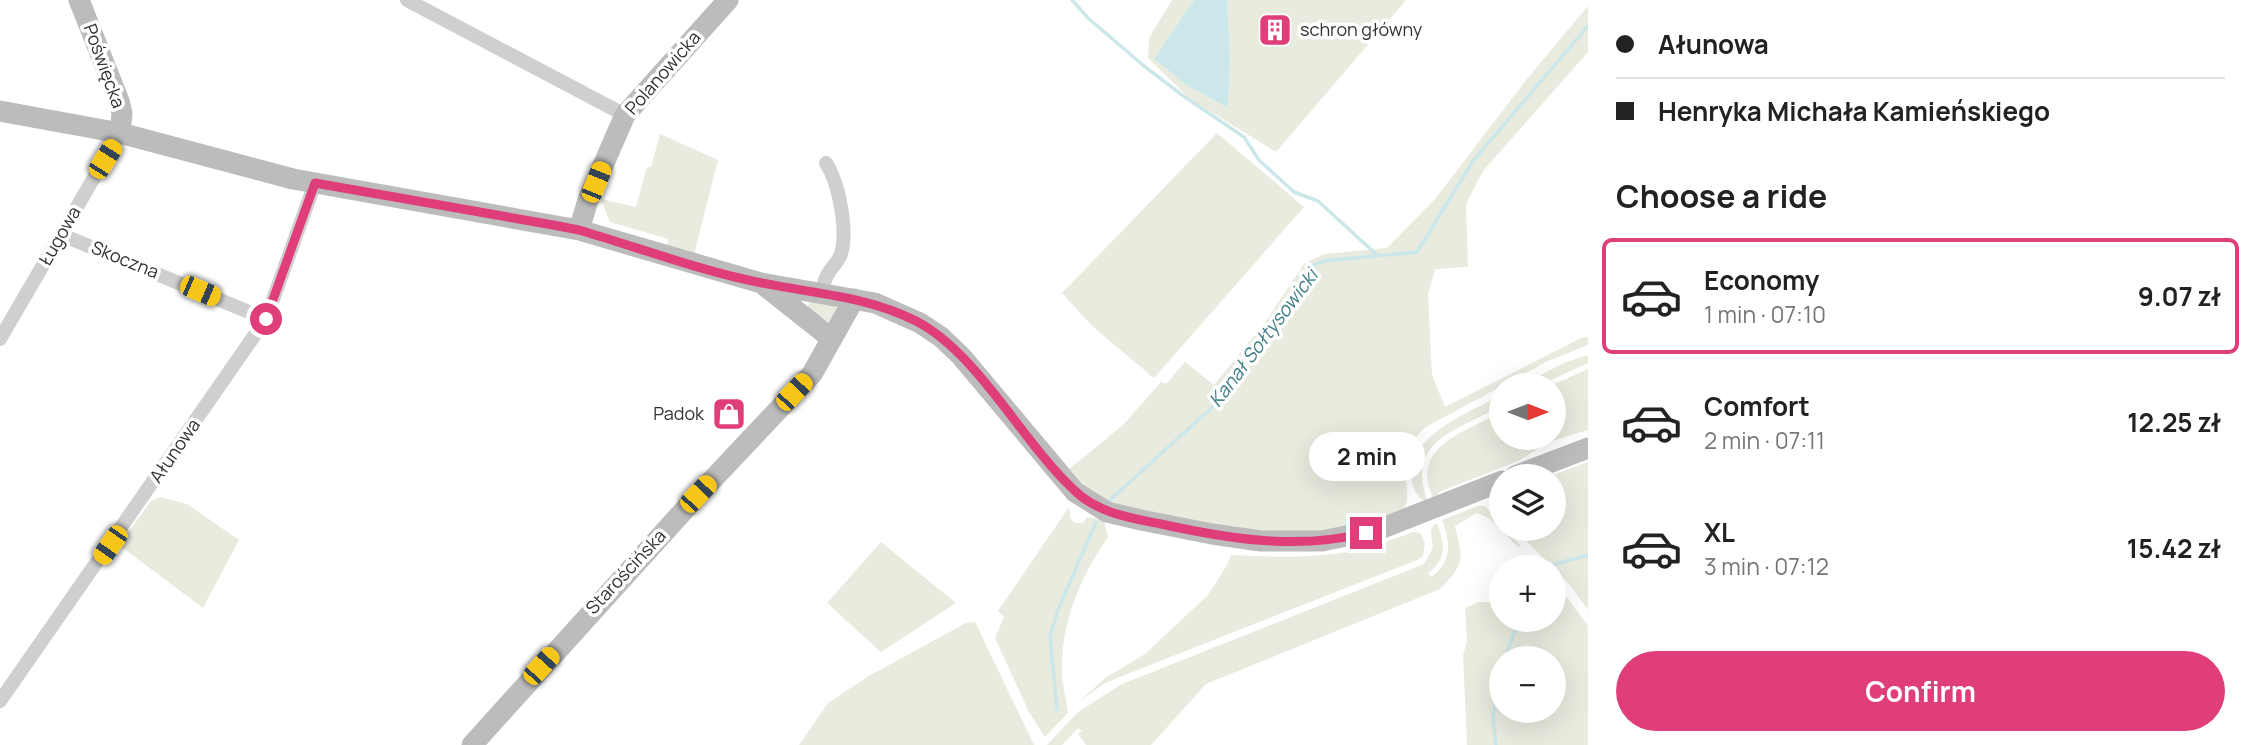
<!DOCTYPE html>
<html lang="en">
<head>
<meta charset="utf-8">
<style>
  :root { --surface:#fff; --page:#f2f2f2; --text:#222; --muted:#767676; --line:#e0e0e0; --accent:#df3e7a }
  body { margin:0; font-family:Manrope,sans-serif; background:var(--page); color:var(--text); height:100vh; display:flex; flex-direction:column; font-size:26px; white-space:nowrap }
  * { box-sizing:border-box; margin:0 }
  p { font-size:23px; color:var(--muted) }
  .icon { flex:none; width:38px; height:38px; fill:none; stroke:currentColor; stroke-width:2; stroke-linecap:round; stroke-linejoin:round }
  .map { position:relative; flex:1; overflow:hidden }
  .panel { display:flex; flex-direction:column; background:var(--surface); width:665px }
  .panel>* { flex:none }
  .guide { display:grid; align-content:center; height:154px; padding:0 28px; background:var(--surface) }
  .needle { width:46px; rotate:90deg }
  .tools { position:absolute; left:1489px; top:373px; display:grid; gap:14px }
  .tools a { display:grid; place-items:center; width:77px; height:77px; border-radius:50%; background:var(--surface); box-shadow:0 7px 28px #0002; font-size:35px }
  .end { position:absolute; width:32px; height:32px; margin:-16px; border:9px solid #df3e7a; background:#fff; box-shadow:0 0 0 4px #fff }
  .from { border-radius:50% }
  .bubble { position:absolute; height:49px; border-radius:24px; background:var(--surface); box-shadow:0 7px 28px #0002; font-size:23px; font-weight:700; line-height:49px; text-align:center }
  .car { position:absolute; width:21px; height:42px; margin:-21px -10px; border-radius:9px; box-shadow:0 0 5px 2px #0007; background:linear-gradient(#f5c518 24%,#345 0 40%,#f5c518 0 76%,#345 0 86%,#f5c518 0) }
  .guide b { display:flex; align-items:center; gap:24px; height:66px; font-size:26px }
  .guide b+b { border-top:2px solid var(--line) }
  .guide i { width:18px; height:18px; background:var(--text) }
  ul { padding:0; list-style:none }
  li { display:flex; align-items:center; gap:21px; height:116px; margin:0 14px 10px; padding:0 14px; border:4px solid transparent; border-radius:10px }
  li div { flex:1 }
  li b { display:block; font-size:26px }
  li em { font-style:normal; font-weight:700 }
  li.on { border-color:var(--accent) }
  li>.icon { width:63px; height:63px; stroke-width:1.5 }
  h2 { padding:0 28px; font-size:32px; line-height:84px }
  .button { display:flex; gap:14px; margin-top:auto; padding:14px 28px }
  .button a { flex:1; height:80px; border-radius:42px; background:var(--accent); color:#fff; font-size:28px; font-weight:700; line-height:80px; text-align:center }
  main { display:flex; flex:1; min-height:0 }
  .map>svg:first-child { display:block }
  .green { fill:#e8ebde; fill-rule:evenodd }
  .water { fill:#cbe7ea }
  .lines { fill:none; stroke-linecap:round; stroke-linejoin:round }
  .stream { stroke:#cbe7ea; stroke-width:3.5 }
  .street { stroke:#cfcfcf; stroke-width:14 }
  .secondary { stroke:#bcbcbc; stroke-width:21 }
  .route { stroke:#df3e7a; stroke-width:9 }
  .labels { text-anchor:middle; stroke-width:7; stroke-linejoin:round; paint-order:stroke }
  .poi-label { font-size:18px; fill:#323232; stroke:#fff; text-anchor:start }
  .street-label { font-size:18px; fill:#323232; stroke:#fff }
  .water-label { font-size:19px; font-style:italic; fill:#3d7f85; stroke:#fff }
</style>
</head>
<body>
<main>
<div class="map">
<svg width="1588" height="745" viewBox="0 0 1588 745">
  <rect width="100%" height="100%" fill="#fff"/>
  <path class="green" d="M1172 0H1194L1154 59 1188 86 1228 108 1230 58 1227 0H1406L1276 152 1190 99 1148 58 1149 38Z
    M1588 6V52L1483 171 1466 204 1468 267 1435 269 1428 295 1432 375 1445 407 1581 338 1588 337V345L1548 361 1426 427C1418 435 1409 443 1406 454 1400 472 1414 497 1403 511 1386 519 1343 530 1325 532 1276 537 1131 521 1092 495 1084 490 1078 482 1072 476L1073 473 1069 469 1123 425 1161 382 1166 384 1185 362 1214 385 1266 321 1304 264 1324 254 1387 248 1435 199 1527 79Z
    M1217 133 1304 207 1154 378 1092 326 1062 293Z
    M660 134 718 160 694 255 667 248 668 239 610 222 601 199 636 207 647 167H651Z
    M811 300 835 305 836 309 829 322 807 308Z
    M1588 355V363L1540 385H1521L1566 362Z
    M1588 369V430L1549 442 1518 461 1439 492 1434 500C1408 446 1464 433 1501 412L1502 438H1554V385H1552Z
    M1501 395V406C1458 430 1404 441 1428 502 1418 499 1414 491 1412 482 1404 436 1469 413 1501 395Z
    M1588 462V610L1569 584 1525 540 1517 529 1554 528V476H1550Z
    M160 497 187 504 239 540 203 608 119 545 151 501Z
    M1478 506H1485L1501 525 1502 528 1505 529 1521 546 1518 547 1490 519 1477 513 1455 526C1463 559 1465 564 1440 589L1206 684 1151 745H1086L1078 734 1082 731 1078 728 1062 745H1047L1078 712 1122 684 1424 564 1433 548 1431 531 1434 524H1437C1445 544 1447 559 1428 573L1431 577C1452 563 1451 542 1442 520Z
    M1069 507 1071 520 1075 523H1083L1087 517 1104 520 1108 537C1082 575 1063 617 1062 664 1061 680 1066 697 1068 713L1045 737 1029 712 995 638 1004 617 998 611Z
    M1413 532 1420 533 1425 543 1423 556 1417 560 1140 669 1105 683 1079 702 1105 678 1145 654 1208 595 1227 565 1231 555C1274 557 1318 559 1361 549 1379 545 1396 538 1413 532Z
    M881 542 956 603 881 652 827 603Z
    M1554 580 1588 626V745H1467L1463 656 1467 641 1465 608 1479 602H1497L1501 598 1502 620H1554ZM1502 658H1554V710H1502Z
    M975 622 1034 745H799L828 703 867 677 966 623Z"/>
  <path class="water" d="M1194 0H1227L1230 58 1228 108 1188 86 1154 59Z"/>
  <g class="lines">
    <path class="stream" d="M1072 0 1088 18 1144 66 1182 95 1244 137 1259 160 1294 192 1318 201 1377 255
      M1110 500 1217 403 1235 371 1278 316 1301 280 1312 266 1323 261 1417 252 1473 161 1588 26
      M1555 564 1588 555
      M1505 658 1519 620
      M1057 709 1050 636 1058 610 1096 522
      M1496 745 1493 717 1502 668"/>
    <path class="street" d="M407 0 625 115
      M62 235 266 319
      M821 293C823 286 825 278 829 272 833 266 838 262 841 254 848 230 839 183 826 163
      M0 339 120 133
      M0 701 266 319 315 183"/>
    <path class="secondary" d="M79 0 119 101 122 113 120 133
      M0 111 120 133 293 179 579 230 761 283 875 303 920 323 941 337 961 356 1075 492 1107 512 1141 520 1212 534 1261 541H1322L1380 529 1502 481
      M579 230 588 200 625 115 728 0
      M765 286 832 339
      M1515 476 1588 448
      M472 745 696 497 812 374 854 299"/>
  </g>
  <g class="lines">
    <path class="route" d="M266 319 315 183 553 225 579 230C640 248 701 271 762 283 815 294 867 296 916 321 978 353 1022 442 1074 490 1097 513 1131 518 1161 524 1229 539 1297 550 1366 533"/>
  </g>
  <defs>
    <symbol id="building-square" viewBox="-11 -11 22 22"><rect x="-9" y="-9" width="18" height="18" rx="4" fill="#df3e7a" stroke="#fff"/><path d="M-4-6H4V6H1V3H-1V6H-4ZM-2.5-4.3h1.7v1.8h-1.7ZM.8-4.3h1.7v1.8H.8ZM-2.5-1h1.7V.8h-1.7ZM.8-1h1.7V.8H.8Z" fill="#fff"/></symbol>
    <symbol id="shop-square" viewBox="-11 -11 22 22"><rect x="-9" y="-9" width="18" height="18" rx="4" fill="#df3e7a" stroke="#fff"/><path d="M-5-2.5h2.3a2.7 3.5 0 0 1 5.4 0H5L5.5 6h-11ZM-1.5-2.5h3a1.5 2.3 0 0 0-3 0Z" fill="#fff"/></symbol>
  </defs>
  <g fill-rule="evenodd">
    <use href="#building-square" x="1256" y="11" width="38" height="38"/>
    <use href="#shop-square" x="710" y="395" width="38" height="38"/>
  </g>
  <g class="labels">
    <g class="poi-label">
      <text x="1300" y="36">schron główny</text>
      <text x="704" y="420" text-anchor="end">Padok</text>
    </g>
    <g class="street-label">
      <text transform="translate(104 66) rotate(70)" y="6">Poświęcka</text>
      <text transform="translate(663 73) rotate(-49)" y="6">Polanowicka</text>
      <text transform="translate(60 236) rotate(-60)" y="6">Ługowa</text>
      <text transform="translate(125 260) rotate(22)" y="6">Skoczna</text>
      <text transform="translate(175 451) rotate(-55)" y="6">Ałunowa</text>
      <text transform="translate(626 572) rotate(-47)" y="6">Starościńska</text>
    </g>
    <g class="water-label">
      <text transform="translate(1263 338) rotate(-53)" y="7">Kanał Sołtysowicki</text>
    </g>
  </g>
</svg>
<div class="tools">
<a><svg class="needle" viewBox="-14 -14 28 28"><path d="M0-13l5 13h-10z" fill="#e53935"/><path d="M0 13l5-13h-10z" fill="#767676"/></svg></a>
<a><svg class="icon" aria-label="layers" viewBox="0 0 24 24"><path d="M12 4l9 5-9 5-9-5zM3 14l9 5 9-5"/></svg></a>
<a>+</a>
<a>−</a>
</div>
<i class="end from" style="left:266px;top:319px"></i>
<i class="end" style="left:1366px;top:533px"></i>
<div class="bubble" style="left:1309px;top:432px;width:116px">2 min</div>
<i class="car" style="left:105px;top:159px;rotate:32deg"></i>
<i class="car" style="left:596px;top:182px;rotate:22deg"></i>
<i class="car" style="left:200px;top:291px;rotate:113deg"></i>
<i class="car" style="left:794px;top:392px;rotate:43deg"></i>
<i class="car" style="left:698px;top:494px;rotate:43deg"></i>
<i class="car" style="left:110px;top:545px;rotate:215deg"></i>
<i class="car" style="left:541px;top:666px;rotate:42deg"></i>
</div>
<section class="panel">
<div class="guide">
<b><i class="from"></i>Ałunowa</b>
<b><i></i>Henryka Michała Kamieńskiego</b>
</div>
<h2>Choose a ride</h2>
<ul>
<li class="on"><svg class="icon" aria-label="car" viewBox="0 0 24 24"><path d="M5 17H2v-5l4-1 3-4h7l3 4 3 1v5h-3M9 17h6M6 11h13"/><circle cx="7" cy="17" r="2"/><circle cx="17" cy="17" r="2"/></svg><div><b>Economy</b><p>1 min · 07:10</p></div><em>9.07 zł</em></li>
<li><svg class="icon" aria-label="car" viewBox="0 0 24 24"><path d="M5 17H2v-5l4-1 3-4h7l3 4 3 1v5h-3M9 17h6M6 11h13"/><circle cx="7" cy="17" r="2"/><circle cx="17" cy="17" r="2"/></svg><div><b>Comfort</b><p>2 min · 07:11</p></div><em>12.25 zł</em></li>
<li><svg class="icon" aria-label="car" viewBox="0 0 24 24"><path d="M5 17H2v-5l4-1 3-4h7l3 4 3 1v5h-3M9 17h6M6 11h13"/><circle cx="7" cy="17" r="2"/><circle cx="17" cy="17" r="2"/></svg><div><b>XL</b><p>3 min · 07:12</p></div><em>15.42 zł</em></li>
</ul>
<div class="button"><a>Confirm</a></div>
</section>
</main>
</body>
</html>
